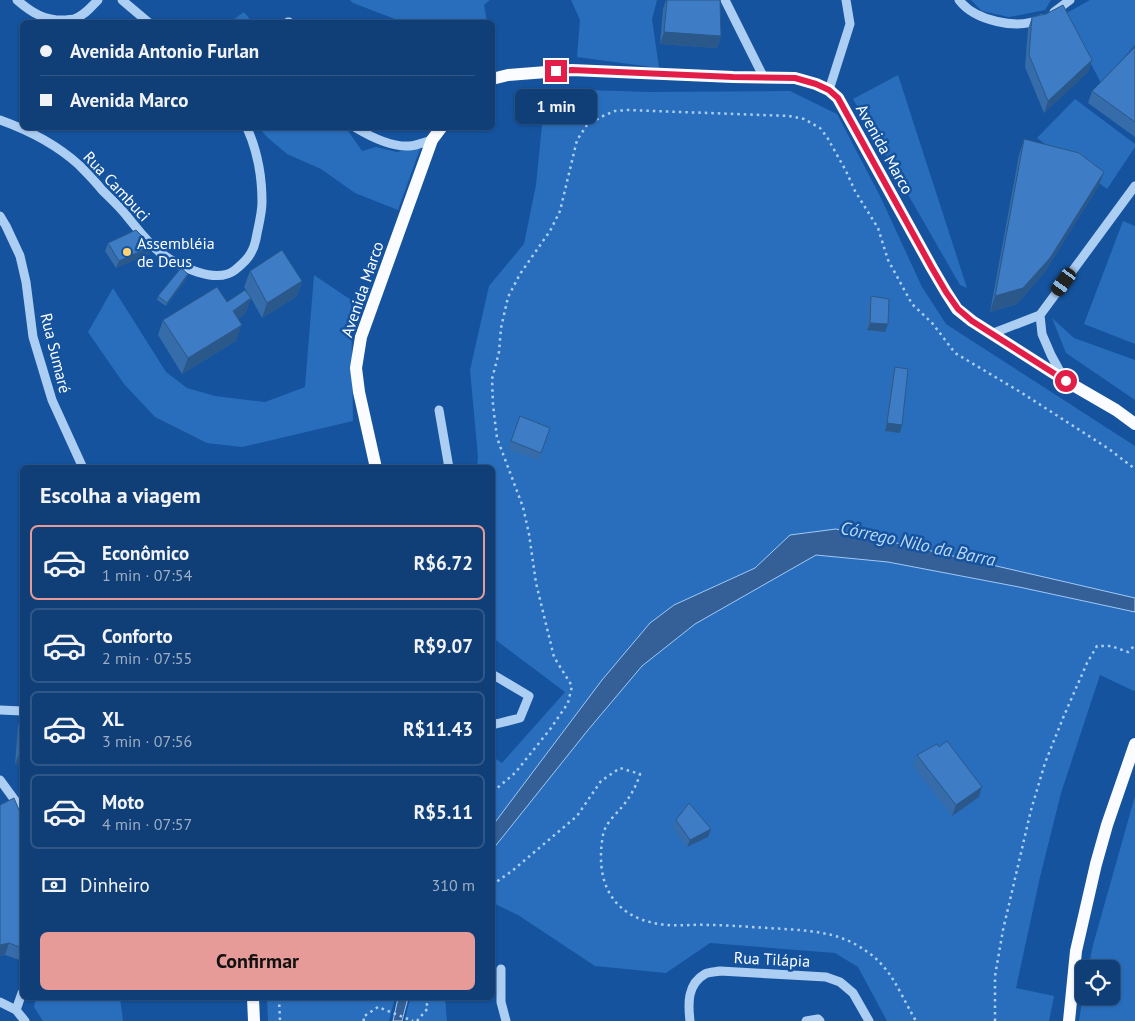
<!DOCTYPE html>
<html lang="pt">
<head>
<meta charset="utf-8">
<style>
  :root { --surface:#103e76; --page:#19457b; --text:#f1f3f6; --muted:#9caec5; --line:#305788; --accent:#e69b98 }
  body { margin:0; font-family:"PT Sans",sans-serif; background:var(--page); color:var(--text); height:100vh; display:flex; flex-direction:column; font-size:19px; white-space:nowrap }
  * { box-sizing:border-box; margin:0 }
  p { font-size:16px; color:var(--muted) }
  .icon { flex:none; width:28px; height:28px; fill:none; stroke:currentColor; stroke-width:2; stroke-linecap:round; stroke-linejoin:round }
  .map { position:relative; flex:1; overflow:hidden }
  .side { position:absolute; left:20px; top:465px; width:475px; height:535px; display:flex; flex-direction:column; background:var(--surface); border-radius:8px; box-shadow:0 1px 4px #0004,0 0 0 1px var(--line) }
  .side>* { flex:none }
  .hud { position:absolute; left:20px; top:20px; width:475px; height:110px; border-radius:8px; box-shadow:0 1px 4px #0004,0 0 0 1px var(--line); display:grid; align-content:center; height:110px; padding:0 20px; background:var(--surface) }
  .tools { position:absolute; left:1075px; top:960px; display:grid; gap:10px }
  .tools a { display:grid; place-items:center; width:45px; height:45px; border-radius:8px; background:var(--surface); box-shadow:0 1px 4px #0004,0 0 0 1px var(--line); font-size:25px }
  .end { position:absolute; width:22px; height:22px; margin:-11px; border:6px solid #e11d48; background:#fff; box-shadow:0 0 0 2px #fff }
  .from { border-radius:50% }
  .bubble { position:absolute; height:35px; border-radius:8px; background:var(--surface); box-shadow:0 1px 4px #0004,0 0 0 1px var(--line); font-size:16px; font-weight:800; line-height:35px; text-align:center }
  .car { position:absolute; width:15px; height:30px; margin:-15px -8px; border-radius:6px; box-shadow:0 0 4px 1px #0007; background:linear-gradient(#222 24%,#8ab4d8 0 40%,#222 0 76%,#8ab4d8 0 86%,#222 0) }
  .hud b { display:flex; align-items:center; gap:18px; height:48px; font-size:19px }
  .hud b+b { border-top:1px solid var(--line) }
  .hud i { width:12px; height:12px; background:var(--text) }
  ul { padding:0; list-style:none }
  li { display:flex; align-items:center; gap:15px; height:75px; margin:0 10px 8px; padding:0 10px; border:2px solid var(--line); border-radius:8px }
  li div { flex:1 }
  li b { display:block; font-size:19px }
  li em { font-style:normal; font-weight:800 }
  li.on { border-color:var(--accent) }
  li>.icon { width:45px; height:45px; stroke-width:1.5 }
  h2 { padding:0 20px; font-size:22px; line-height:60px }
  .pay { display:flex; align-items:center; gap:12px; height:55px; padding:0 20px; font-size:19px }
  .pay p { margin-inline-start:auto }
  .primary-button { display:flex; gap:10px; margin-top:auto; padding:10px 20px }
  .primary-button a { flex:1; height:58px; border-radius:8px; background:var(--accent); color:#111; font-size:20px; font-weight:800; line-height:58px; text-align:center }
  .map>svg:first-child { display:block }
  .green { fill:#296ebc }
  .water { fill:#346097; stroke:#a0c9f6 }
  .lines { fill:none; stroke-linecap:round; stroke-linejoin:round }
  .path { stroke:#adcef3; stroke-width:2.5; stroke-dasharray:2.5 4; stroke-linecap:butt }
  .minor { stroke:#adcef3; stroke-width:9 }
  .major { stroke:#fafcff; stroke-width:12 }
  .wall { fill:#356ca9 }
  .shaded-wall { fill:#2b588a }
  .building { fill:#3e7dc5; stroke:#2b588a }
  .route { stroke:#e11d48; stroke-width:6 }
  .poi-dot { fill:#ffd370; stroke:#15539e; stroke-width:2 }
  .labels { text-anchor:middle; stroke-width:5; stroke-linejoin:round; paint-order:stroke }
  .street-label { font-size:16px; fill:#fff; stroke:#15539e }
  .poi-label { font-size:16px; fill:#fff; stroke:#15539e; text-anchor:start }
  .water-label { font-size:18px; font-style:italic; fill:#bad8f9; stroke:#15539e }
</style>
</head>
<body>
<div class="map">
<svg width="1135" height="1021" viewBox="0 0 1135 1021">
  <rect width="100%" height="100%" fill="#15539e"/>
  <path class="green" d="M350 0H490L484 5 487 22H403L353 3Z
    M571 0H657L652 19 659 68 577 57 580 20Z
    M971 0H1051L1045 10 1009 17 982 11Z
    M1090 0H1135V45L1101 83 1065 14Z
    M244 12 252 22H230Z
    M898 75 967 288 960 285 853 99Z
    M557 89 648 92 790 91 837 114 880 196 922 287 946 324 1135 446V690L1134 691 1100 675 1061 793 1040 877 1016 988 1054 996 1049 1021H887L858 967 835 953 710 943 666 973 595 966 518 915 493 903V757L502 763 565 692 493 638 492 468 477 467 478 457 470 370 489 286 524 244 536 185 544 105 548 97Z
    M1075 99 1135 144V147L1107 189 1037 138Z
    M259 128H346L362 151 376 147 397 152 421 146 398 210 355 193 321 169 287 154 267 137Z
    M1123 221 1135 226V344L1084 324Z
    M314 275 351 300 353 421 242 447 207 443 155 417 124 384 88 332 113 288 166 372 187 388 215 396 265 402 305 387Z
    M1052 318 1074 338 1135 360V400L1066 353Z
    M1135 796V1021H1079L1084 989V996H1111V969H1088L1093 945Z
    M36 998H120L123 1021H43L34 1007Z
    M267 998H395L389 1021H268Z
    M411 998H445L447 1021H405L408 1006Z"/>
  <path class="water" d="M836 529 1135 598V612L1019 587 888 562 816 555 695 624 642 666 588 730 493 849V825L602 680 650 623 674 605 755 568 790 535Z
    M398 998H408L402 1021H393Z"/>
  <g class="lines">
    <path class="path" d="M492 790 496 789 515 773 551 728 568 703 572 686 554 657 536 583 529 534 523 507 497 438 493 405 492 379 499 352 501 328 508 297 520 274 550 231 560 211 577 140 587 125 603 116 615 111 628 110 789 116 804 119 820 128 827 137 846 171 855 191 878 228 888 260 912 304 933 324 955 353 1022 393 1109 449 1135 469
      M492 885 512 871 577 816 601 781 620 768 640 774C636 787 630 797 622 807 615 815 605 824 603 835 595 880 610 916 659 924 675 927 692 924 708 925 728 925 748 927 768 928 797 930 828 930 853 943 891 963 896 987 916 1021
      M279 998 280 1021
      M364 1021 363 1017 378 1007 413 1021
      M417 1021 428 1008 425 998
      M995 1021V976L1003 930 1031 810 1045 763 1063 718 1087 663 1097 646H1111L1128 652 1135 645"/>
    <path class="minor" d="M17 0C32 13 45 21 66 20 67 20 73 19 74 19 84 16 91 7 98 0
      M122 0 148 22
      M725 0 764 78
      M959 0C975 21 1017 30 1041 19
      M1054 12 1070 0
      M288 22H289
      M829 90 850 24 846 0
      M0 120C28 130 57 145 79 165 87 173 95 181 102 190 110 198 119 206 126 215 137 228 147 243 162 254 179 266 216 285 235 270 246 261 253 254 256 239 258 227 262 214 262 202 262 177 257 150 247 128
      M356 128C371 137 390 147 409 146 416 146 425 142 432 140
      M0 216 6 226 20 256 26 282 33 337 52 400 83 468
      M1040 315 1042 334 1051 355 1064 379
      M991 334 1040 315 1135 186
      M439 410 449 468
      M492 674 529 696 520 718 496 724 492 722
      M0 710 22 711
      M0 780 22 810
      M501 969V1002L506 1021
      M0 1002 16 1010 25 1021
      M16 1010 22 993
      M690 1021C688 1004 687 984 705 974 709 972 715 972 720 971L826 977 840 982 853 993 869 1021
      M806 1021 818 1019 820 1021"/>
    <path class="major" d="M492 79 508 75 572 70 733 77 795 78 816 84 829 90 838 98 932 268 946 292 957 309 972 321 1066 381 1116 410 1135 424
      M376 468 359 392 356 368 361 337 432 140 441 128
      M253 998 254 1021
      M1069 1021 1076 951 1096 864 1107 825 1135 744"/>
  </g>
  <path class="wall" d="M666 0H720L721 36 717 48 660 44 663 9Z
    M1046 14 1092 60 1088 72 1044 113 1025 67 1028 29 1032 17Z
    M1135 47V137L1088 103 1092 91Z
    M1024 139 1104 172 1098 187 1044 273 1017 304 990 312 1019 155Z
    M108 243 152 246 149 254 116 268 105 251Z
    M250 271 302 281 297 296 262 318 251 298 245 314 238 319 236 341 182 374 158 335 163 320 250 297 244 287Z
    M187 278 166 306 157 300 158 296Z
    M871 296 885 332 867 330 868 304Z
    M895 367 900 433 885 431 892 375Z
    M550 428 539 461 508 449 511 441Z
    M22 715V765L15 764 18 726Z
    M917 755 979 797 952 816 913 766Z
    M0 805 22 948V952L20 960 5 955 0 956Z
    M676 820 708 837 687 847 673 828Z"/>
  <path class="shaded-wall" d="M664 32 721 36 717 48 660 44Z
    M1092 60 1088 72 1044 113 1048 101Z
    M1104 172 1098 187 1044 273 1017 304 990 312 995 296Z
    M152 246 149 254 116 268 119 261Z
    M188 274 187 278 166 306 167 303Z
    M302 281 297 296 262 318 267 303Z
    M251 298 245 314 227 327 233 311Z
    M870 323 888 324 885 332 867 330Z
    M242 325 236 341 182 374 188 358Z
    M887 423 902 425 900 433 885 431Z
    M21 749H22V765L15 764Z
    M982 787 979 797 952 816 956 805Z
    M711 829 708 837 687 847 690 840Z
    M9 943 5 955 0 956V945Z"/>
  <path class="building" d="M667 0H720L721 36 664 32Z
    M1063 5 1092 60 1048 101 1029 55 1032 17 1046 14Z
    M1135 47V122L1092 91Z
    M1024 139 1079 153 1104 172 1050 258 1023 288 995 296Z
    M136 230 152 246 119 261 108 243Z
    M282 250 302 281 267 303 250 271Z
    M181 268 188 274 167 303 158 296Z
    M217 287 227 302 245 290 251 298 233 311 242 325 188 358 163 320Z
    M871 296 889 299 888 324 870 323Z
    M895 367 908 369 902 425 887 423Z
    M520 416 550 428 541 453 511 441Z
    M22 725V749H21Z
    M947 741 982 787 956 805 917 755 937 744 939 747Z
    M14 798 22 817V948L9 943 0 945V805Z
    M689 803 711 829 690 840 676 820Z"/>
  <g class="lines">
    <path class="route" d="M556 71 572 70 733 77 795 78 816 84 829 90 838 98 932 268 946 292 958 309 972 321 1066 381"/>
  </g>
  <circle class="poi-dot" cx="127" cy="252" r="5"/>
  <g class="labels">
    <g class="street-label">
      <text transform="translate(885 149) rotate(61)" y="6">Avenida Marco</text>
      <text transform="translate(117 186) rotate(47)" y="6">Rua Cambuci</text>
      <text transform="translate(362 289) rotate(-71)" y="6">Avenida Marco</text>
      <text transform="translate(56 353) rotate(76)" y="6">Rua Sumaré</text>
      <text transform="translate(772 959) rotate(3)" y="6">Rua Tilápia</text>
    </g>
    <g class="poi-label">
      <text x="137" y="249">Assembléia<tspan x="137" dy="18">de Deus</tspan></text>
    </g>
    <g class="water-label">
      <text transform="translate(918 544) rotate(12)" y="6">Córrego Nilo da Barra</text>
    </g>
  </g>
</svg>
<div class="tools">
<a><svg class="icon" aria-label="locate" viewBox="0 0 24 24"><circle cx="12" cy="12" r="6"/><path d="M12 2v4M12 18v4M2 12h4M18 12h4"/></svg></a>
</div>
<i class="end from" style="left:1066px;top:381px"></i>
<i class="end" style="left:556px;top:71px"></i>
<div class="bubble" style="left:515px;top:89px;width:82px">1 min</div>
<i class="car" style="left:1064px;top:282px;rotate:216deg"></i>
<div class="hud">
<b><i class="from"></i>Avenida Antonio Furlan</b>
<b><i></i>Avenida Marco</b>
</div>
<section class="side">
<h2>Escolha a viagem</h2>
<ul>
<li class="on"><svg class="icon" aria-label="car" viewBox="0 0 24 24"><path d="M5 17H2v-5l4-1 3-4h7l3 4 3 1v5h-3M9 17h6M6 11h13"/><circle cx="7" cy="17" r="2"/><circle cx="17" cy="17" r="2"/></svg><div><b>Econômico</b><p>1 min · 07:54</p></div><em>R$6.72</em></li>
<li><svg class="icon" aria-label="car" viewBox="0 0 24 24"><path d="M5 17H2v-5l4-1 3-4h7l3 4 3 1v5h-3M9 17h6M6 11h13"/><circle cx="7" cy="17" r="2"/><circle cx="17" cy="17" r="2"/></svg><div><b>Conforto</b><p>2 min · 07:55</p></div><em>R$9.07</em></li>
<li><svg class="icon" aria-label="car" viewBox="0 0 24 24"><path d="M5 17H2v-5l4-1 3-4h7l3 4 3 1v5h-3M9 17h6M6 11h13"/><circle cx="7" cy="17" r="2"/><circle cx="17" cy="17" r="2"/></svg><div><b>XL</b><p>3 min · 07:56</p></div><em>R$11.43</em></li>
<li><svg class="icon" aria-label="car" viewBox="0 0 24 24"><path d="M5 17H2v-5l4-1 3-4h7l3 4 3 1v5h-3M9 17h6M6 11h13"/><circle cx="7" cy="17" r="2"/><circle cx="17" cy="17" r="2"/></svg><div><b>Moto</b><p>4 min · 07:57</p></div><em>R$5.11</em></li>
</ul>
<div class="pay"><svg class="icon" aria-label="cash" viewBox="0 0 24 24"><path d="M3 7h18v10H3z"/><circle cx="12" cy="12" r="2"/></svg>Dinheiro<p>310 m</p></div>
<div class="primary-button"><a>Confirmar</a></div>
</section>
</div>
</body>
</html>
